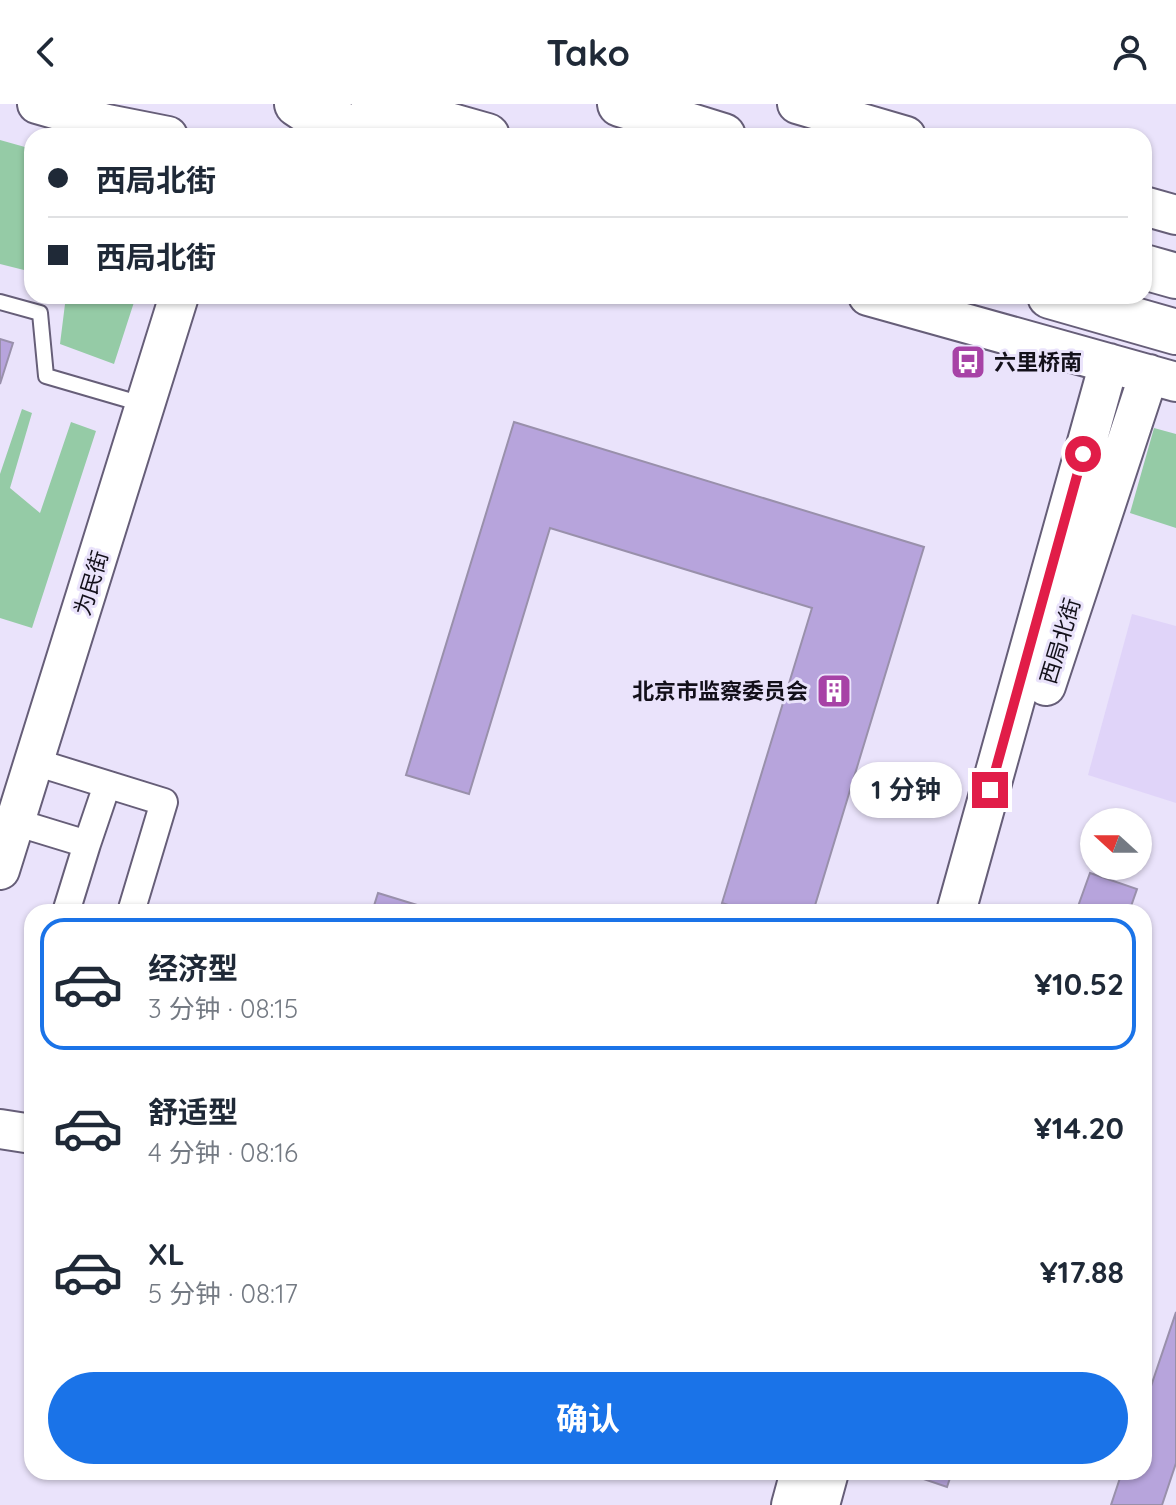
<!DOCTYPE html>
<html lang="zh">
<head>
<meta charset="utf-8">
<style>
  :root { --surface:#fff; --page:#f6f6f7; --text:#1f2937; --muted:#747a83; --line:#e0e1e3; --accent:#1a73e8 }
  body { margin:0; font-family:Quicksand,"Noto Sans SC",sans-serif; background:var(--page); color:var(--text); height:100vh; display:flex; flex-direction:column; font-size:30px; white-space:nowrap }
  * { box-sizing:border-box; margin:0 }
  p { font-size:26px; color:var(--muted) }
  .icon { flex:none; width:44px; height:44px; fill:none; stroke:currentColor; stroke-width:2; stroke-linecap:round; stroke-linejoin:round }
  .map { position:relative; flex:1; overflow:hidden }
  .panel { position:absolute; left:24px; top:800px; width:1128px; height:576px; display:flex; flex-direction:column; background:var(--surface); border-radius:24px; box-shadow:0 2px 6px #0004 }
  .panel>* { flex:none }
  .hud { position:absolute; left:24px; top:24px; width:1128px; height:176px; border-radius:24px; box-shadow:0 2px 6px #0004; display:grid; align-content:center; height:176px; padding:0 24px; background:var(--surface) }
  .needle { width:52px; rotate:291deg }
  .tools { position:absolute; left:1080px; top:704px; display:grid; gap:16px }
  .tools a { display:grid; place-items:center; width:72px; height:72px; border-radius:50%; background:var(--surface); box-shadow:0 2px 6px #0004; font-size:40px }
  .end { position:absolute; width:36px; height:36px; margin:-18px; border:10px solid #e11d48; background:#fff; box-shadow:0 0 0 4px #fff }
  .from { border-radius:50% }
  .bubble { position:absolute; height:56px; border-radius:28px; background:var(--surface); box-shadow:0 2px 6px #0004; font-size:26px; font-weight:700; line-height:56px; text-align:center }
  .hud b { display:flex; align-items:center; gap:28px; height:76px; font-size:30px }
  .hud b+b { border-top:2px solid var(--line) }
  .hud i { width:20px; height:20px; background:var(--text) }
  ul { padding:14px 0 0; list-style:none }
  li { display:flex; align-items:center; gap:24px; height:132px; margin:0 16px 12px; padding:0 8px; border:4px solid transparent; border-radius:24px }
  li div { flex:1 }
  li b { display:block; font-size:30px }
  li em { font-style:normal; font-weight:700 }
  li.selected { border-color:var(--accent) }
  li>.icon { width:72px; height:72px; stroke-width:1.5 }
  .button { display:flex; gap:16px; margin-top:auto; padding:16px 24px }
  .button a { flex:1; height:92px; border-radius:48px; background:var(--accent); color:#fff; font-size:32px; font-weight:700; line-height:92px; text-align:center }
  header { display:flex; justify-content:space-between; align-items:center; height:104px; padding:0 24px; background:var(--surface); font-size:36px; font-weight:700 }
  .map>svg:first-child { display:block }
  .built { fill:#e0d4f9 }
  .green { fill:#95cba6 }
  .building { fill:#b7a4dc; stroke:#9990ab; stroke-width:2 }
  .lines { fill:none; stroke-linecap:round; stroke-linejoin:round }
  .lane-casing { stroke:#665e78; stroke-width:18 }
  .street-casing { stroke:#665e78; stroke-width:30 }
  .secondary-casing { stroke:#665e78; stroke-width:42 }
  .highway-casing { stroke:#665e78; stroke-width:48 }
  .lane { stroke:#fff; stroke-width:14 }
  .street { stroke:#fff; stroke-width:26 }
  .secondary { stroke:#fff; stroke-width:38 }
  .highway { stroke:#fff; stroke-width:44 }
  .route { stroke:#e11d48; stroke-width:10 }
  .labels { text-anchor:middle; stroke-width:6; stroke-linejoin:round; paint-order:stroke }
  .poi-label { font-size:22px; font-weight:bold; fill:#13101a; stroke:#eae3fb; text-anchor:start }
  .street-label { font-size:22px; fill:#13101a; stroke:#eae3fb }
</style>
</head>
<body>
<header><svg class="icon" aria-label="back" viewBox="0 0 24 24"><path d="M15 5l-7 7 7 7"/></svg>Tako<svg class="icon" aria-label="person" viewBox="0 0 24 24"><circle cx="12" cy="8" r="4"/><path d="M4 21q1-7 8-7t8 7"/></svg></header>
<div class="map">
<svg width="1176" height="1401" viewBox="0 0 1176 1401">
  <rect width="100%" height="100%" fill="#eae3fb"/>
  <path class="built" d="M1132 510 1176 522V699L1088 671Z"/>
  <path class="green" d="M0 36 32 45V168L0 160Z
    M66 192H136L114 260 60 240Z
    M22 305 32 309 10 384 40 409 71 318 96 327 32 524 0 514V370Z
    M1154 324 1176 330V424L1130 409Z"/>
  <path class="building" d="M0 235 13 239 0 280Z
    M514 318 924 443 813 808H750L722 799 812 504 550 424 469 690 406 671Z
    M1090 769 1137 785 1129 808H1076Z
    M378 789 440 808H372Z
    M1176 1208V1359L1162 1401H1111L1122 1368H1144V1303Z
    M903 1368H952L947 1383Z"/>
  <g class="lines">
    <defs>
      <path id="lane" d="M0 198 40 209 46 272 142 300"/>
      <path id="street" d="M35 658 164 698 131 808
        M15 718 87 740 66 808
        M87 740 107 681"/>
      <path id="secondary" d="M37 0 107 20 168 32
        M797 0 906 32
        M1144 102 1176 111
        M868 192 1176 278
        M1046 582 1149 270
        M0 766 179 192
        M956 808 1109 259
        M0 1025 32 1030
        M791 1401 800 1368
        M820 1401 829 1368"/>
      <path id="highway" d="M297 0 315 12 378 32
        M374 0 487 32
        M620 0 723 32
        M1144 163 1176 172
        M1050 192 1176 228"/>
    </defs>
    <use href="#lane" class="lane-casing"/>
    <use href="#street" class="street-casing"/>
    <use href="#secondary" class="secondary-casing"/>
    <use href="#highway" class="highway-casing"/>
    <use href="#lane" class="lane"/>
    <use href="#street" class="street"/>
    <use href="#secondary" class="secondary"/>
    <use href="#highway" class="highway"/>
  </g>
  <g class="lines">
    <path class="route" d="M990 686 1083 350"/>
  </g>
  <defs>
    <symbol id="bus-square" viewBox="-11 -11 22 22"><rect x="-9" y="-9" width="18" height="18" rx="4" fill="#a742a6" stroke="#eae3fb"/><path d="M-5-6H5V4H4V6H2V4H-2V6H-4V4H-5ZM-3.5-4V0h7V-4ZM-3.5 1.2v1.5H-2V1.2ZM2 1.2v1.5H3.5V1.2Z" fill="#fff"/></symbol>
    <symbol id="building-square" viewBox="-11 -11 22 22"><rect x="-9" y="-9" width="18" height="18" rx="4" fill="#a742a6" stroke="#eae3fb"/><path d="M-4-6H4V6H1V3H-1V6H-4ZM-2.5-4.3h1.7v1.8h-1.7ZM.8-4.3h1.7v1.8H.8ZM-2.5-1h1.7V.8h-1.7ZM.8-1h1.7V.8H.8Z" fill="#fff"/></symbol>
  </defs>
  <g fill-rule="evenodd">
    <use href="#bus-square" x="948" y="238" width="40" height="40"/>
    <use href="#building-square" x="814" y="567" width="40" height="40"/>
  </g>
  <g class="labels">
    <g class="poi-label">
      <text x="994" y="266">六里桥南</text>
      <text x="808" y="595" text-anchor="end">北京市监察委员会</text>
    </g>
    <g class="street-label">
      <text transform="translate(91 479) rotate(-73)" y="8">为民街</text>
      <text transform="translate(1060 537) rotate(-73)" y="8">西局北街</text>
    </g>
  </g>
</svg>
<div class="tools">
<a><svg class="needle" viewBox="-14 -14 28 28"><path d="M0-13l5 13h-10z" fill="#e53935"/><path d="M0 13l5-13h-10z" fill="#747a83"/></svg></a>
</div>
<i class="end from" style="left:1083px;top:350px"></i>
<i class="end" style="left:990px;top:686px"></i>
<div class="bubble" style="left:850px;top:658px;width:112px">1 分钟</div>
<div class="hud">
<b><i class="from"></i>西局北街</b>
<b><i></i>西局北街</b>
</div>
<section class="panel">
<ul>
<li class="selected"><svg class="icon" aria-label="car" viewBox="0 0 24 24"><path d="M5 17H2v-5l4-1 3-4h7l3 4 3 1v5h-3M9 17h6M6 11h13"/><circle cx="7" cy="17" r="2"/><circle cx="17" cy="17" r="2"/></svg><div><b>经济型</b><p>3 分钟 · 08:15</p></div><em>¥10.52</em></li>
<li><svg class="icon" aria-label="car" viewBox="0 0 24 24"><path d="M5 17H2v-5l4-1 3-4h7l3 4 3 1v5h-3M9 17h6M6 11h13"/><circle cx="7" cy="17" r="2"/><circle cx="17" cy="17" r="2"/></svg><div><b>舒适型</b><p>4 分钟 · 08:16</p></div><em>¥14.20</em></li>
<li><svg class="icon" aria-label="car" viewBox="0 0 24 24"><path d="M5 17H2v-5l4-1 3-4h7l3 4 3 1v5h-3M9 17h6M6 11h13"/><circle cx="7" cy="17" r="2"/><circle cx="17" cy="17" r="2"/></svg><div><b>XL</b><p>5 分钟 · 08:17</p></div><em>¥17.88</em></li>
</ul>
<div class="button"><a>确认</a></div>
</section>
</div>
</body>
</html>
